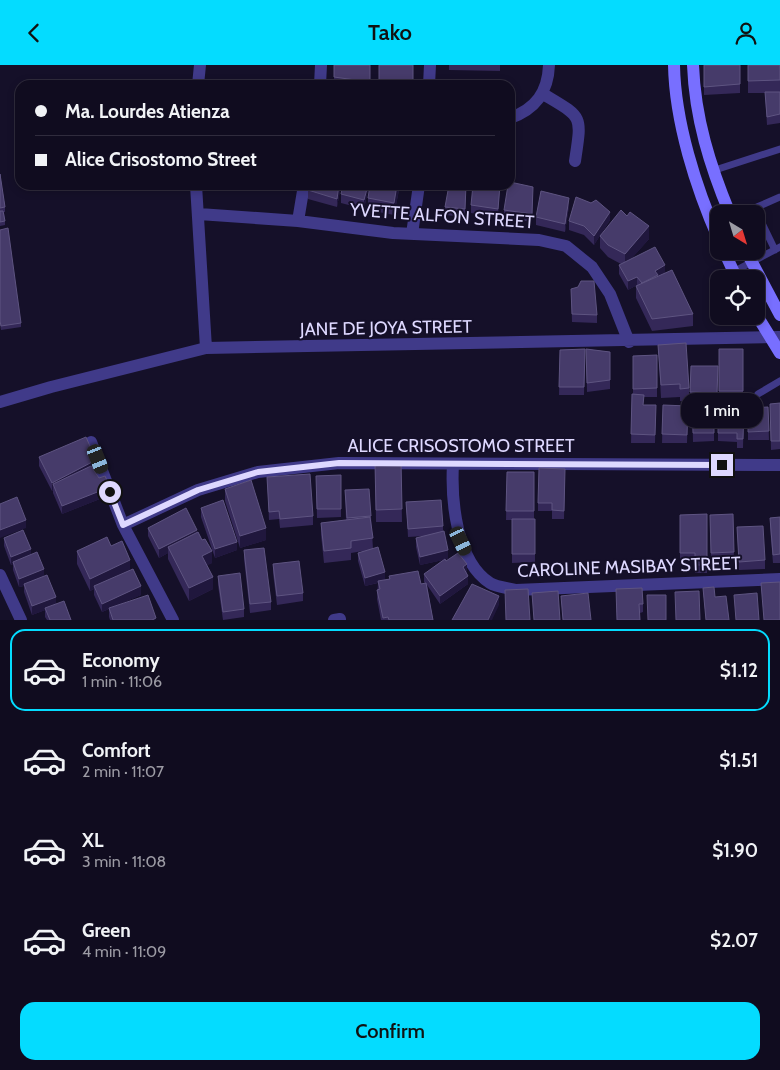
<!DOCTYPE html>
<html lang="en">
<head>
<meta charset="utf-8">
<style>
  :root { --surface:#100c1f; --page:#1e1a2c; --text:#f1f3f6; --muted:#9c9ba4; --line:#302c3d; --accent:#04dcff }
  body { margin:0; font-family:Cabin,sans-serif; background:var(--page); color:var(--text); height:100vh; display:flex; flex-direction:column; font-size:19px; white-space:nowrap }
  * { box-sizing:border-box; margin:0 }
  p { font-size:16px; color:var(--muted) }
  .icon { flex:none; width:28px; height:28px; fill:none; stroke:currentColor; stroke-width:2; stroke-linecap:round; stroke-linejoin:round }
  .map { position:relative; height:555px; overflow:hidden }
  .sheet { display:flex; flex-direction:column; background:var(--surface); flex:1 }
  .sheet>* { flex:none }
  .guide { position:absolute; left:15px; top:15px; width:500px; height:110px; border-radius:15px; box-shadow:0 2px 8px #0003,0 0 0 1px var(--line); display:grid; align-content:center; height:110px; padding:0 20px; background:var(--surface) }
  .needle { width:32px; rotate:142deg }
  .fabs { position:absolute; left:710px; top:140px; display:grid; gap:10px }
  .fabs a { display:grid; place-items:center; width:55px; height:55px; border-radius:10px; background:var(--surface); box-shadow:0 2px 8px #0003,0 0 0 1px var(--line); font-size:25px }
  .end { position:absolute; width:22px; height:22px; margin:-11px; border:6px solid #ded8ff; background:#111; box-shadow:0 0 0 2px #111 }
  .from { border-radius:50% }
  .bubble { position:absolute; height:35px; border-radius:15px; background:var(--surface); box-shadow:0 2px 8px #0003,0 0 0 1px var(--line); font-size:16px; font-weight:600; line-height:35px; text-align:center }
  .car { position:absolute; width:15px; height:30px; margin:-15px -8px; border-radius:6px; box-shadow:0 0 4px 1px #0007; background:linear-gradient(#222 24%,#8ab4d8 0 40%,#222 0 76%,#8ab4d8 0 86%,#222 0) }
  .guide b { display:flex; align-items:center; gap:18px; height:48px; font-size:19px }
  .guide b+b { border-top:1px solid var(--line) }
  .guide i { width:12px; height:12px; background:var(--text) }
  ul { padding:9px 0 0; list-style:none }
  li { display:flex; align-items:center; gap:15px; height:82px; margin:0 10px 8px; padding:0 10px; border:2px solid transparent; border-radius:15px }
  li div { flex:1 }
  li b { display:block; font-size:19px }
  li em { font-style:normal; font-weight:600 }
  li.current { border-color:var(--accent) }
  li>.icon { width:45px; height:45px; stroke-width:1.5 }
  .button { display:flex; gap:10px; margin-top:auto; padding:10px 20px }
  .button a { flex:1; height:58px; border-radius:15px; background:var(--accent); color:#111; font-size:20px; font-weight:600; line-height:58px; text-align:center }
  header { display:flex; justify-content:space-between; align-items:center; height:65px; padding:0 20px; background:var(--accent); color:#111; font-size:22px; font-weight:600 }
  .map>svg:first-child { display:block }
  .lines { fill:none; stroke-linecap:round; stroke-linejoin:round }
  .lane { stroke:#403a89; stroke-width:7 }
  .street { stroke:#403a89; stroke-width:12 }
  .secondary { stroke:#786fff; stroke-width:12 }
  .wall { fill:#342858 }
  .shaded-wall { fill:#20173d }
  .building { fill:#463b6a; stroke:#5e5481 }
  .route { stroke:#ded8ff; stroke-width:6 }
  .labels { text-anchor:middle; stroke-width:4; stroke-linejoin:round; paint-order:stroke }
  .street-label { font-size:18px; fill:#ded8ff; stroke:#151029 }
</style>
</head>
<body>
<header><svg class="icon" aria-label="back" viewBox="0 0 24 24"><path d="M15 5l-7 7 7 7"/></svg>Tako<svg class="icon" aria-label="person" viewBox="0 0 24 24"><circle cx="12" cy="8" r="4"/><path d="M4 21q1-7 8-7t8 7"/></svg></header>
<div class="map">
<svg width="780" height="555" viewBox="0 0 780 555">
  <rect width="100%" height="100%" fill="#151029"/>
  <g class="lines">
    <path class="lane" d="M712 106 780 84
      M775 185 760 154 757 142 780 132
      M733 207 780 182
      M758 329 780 316"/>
    <path class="street" d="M198 20 200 0
      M320 20 321 0
      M429 20 430 0
      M543 29C583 53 582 49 575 96
      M510 53C536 44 548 27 549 0
      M196 120 206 283
      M199 149 298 156 393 168 539 175 566 181 592 202 610 229 629 277
      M298 156 304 120
      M412 169 419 120
      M0 337 51 322 206 283 780 272
      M91 377 123 460 173 555
      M453 399C451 435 456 496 490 518 496 522 508 523 516 525L780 514
      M123 460 198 425 258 407 339 398 780 400
      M0 510 21 555
      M334 555 340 554"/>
    <path class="secondary" d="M674 0C675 57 696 123 719 175
      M693 0C695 53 710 101 730 149
      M724 186 737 214
      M746 186 780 250
      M756 249 780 288"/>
  </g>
  <path class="wall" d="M334 0H370V20H333H334Z
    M449 0H500V6L449 5Z
    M704 0H740V28L704 30Z
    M748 0H780V58L767 60 765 28H748Z
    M0 109 5 142V147H4L5 156V160L0 161Z
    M310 120H341L337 142 308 134V125Z
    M369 120 364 144 341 138V129Z
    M400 120 394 150 368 145V133Z
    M466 120 465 152 445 150V142Z
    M500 120 498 152 471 148V140Z
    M533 130 532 157 504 153V145Z
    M569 141 565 167 536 160V152Z
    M610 155 594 180 584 170 569 165V156Z
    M0 165 21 258V262L1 265 0 260Z
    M600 171 649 174 631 194 665 208 693 249V261L652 266 636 233V221H637V220L628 225 619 209V200L621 199 608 192 600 183Z
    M571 224 597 250V258L572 257Z
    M658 280 689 323V336H680V332L661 333Z
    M585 284 584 330H559L560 285Z
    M586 284 610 287V324L587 327Z
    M719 284H743V334H734V343H744L743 383H737V377L718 376V333H719Z
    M657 290V332H644L643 340H656L655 378H631L632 329H633V291Z
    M691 301H718L717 336H690Z
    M714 337V376L693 377 692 338Z
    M780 338V384L771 385 770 339Z
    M663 340 688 341 687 378H662Z
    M768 342 769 375H748V343Z
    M39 392 96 404 93 405 110 430 62 449 53 428V425L52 426 39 401Z
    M401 397 402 457H376L375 398Z
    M507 407H534V454H535V497L512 498V455H506Z
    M341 410V452L317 453 316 411Z
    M267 412 313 451V460L280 463 279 454 269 455Z
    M565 412 564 454H552V446H538V438Z
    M225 424 266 475 240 483 225 436Z
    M345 425 371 451 373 484 385 515 389 514V511L421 519 425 518 424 517V509L443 495 420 500 416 482V473L425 471 408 472 406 437 443 461V467L448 494H445L446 496 467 508 468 519 440 539 427 520 433 555H381L377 534 378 518 365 521 358 496V488L363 486 351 488V495L324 498 321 470V458L346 455Z
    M201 443 237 485 215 493 201 452Z
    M707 449V508H695V496H680V450Z
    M733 449 734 495 711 496 710 450Z
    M780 452V498H773L770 462V453Z
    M737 462 765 495V504L739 505Z
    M148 463 197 467 212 498 207 500 213 524 189 536 168 494V488L159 493 148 471Z
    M4 473 31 490 44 511 56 539 71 555H47L45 552V545L32 550 24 527V521L19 522 13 505V499L11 500 4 481Z
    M111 481 130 505 141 530 115 541 156 555H110L109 552V544L102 547 94 530V524L90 526 77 499V486Z
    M244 485 271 537V545L250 548 244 494Z
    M273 499 303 528V536L277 540 273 508Z
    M218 511 244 544V552L223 555 218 520Z
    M703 523 715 532 729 555H706Z
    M616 524 643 539V547L640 548V555H617Z"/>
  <path class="shaded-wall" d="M339 120H341L337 142V134Z
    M368 120H369L364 144V135Z
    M397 120H400L394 150V138Z
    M569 133V141L565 167V159Z
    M610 147V155L594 180V171Z
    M649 161V174L625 201V189Z
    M665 200V208L642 227 655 206Z
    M637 212V220L628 225V216Z
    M96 395V404L55 424 53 419V425L52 426V418Z
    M110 422V430L62 449V441Z
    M26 455V463L0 473V465Z
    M266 463V475L240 483V471Z
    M197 465V473L168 482V488L159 493V484Z
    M237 477V485L215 493V484Z
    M31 484V493L13 497V499L11 500V492Z
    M448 485V494L420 500V492Z
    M212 486V498L202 503V491Z
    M130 495V507L94 521V524L90 526V514Z
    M467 499V508L463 511V502Z
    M44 504V513L24 519V521L19 522V514Z
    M385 507V516L365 521V513Z
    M468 511V519L440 539V531Z
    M213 512V524L189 536V523Z
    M141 521V530L102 547V539Z
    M499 531V540L492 555H488Z
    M56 532V541L32 550V541Z"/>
  <path class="building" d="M334 0H370V17L334 12Z
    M379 0H413V20H379Z
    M704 0H740V19L704 22Z
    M748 0H780V15L748 16Z
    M765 27H780V49L767 52Z
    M0 109 5 142 0 143Z
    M510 117 533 122 532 149 504 145 508 120H510Z
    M310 120H339L337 134 308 125Z
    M343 120H368L364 135 341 129Z
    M370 120H397L394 138 368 133Z
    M449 120H466L465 144 445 142Z
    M473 120H500L498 144 471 140Z
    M541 126 569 133 565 159 536 152Z
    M576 132 591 138 596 135 610 147 594 171 584 161 569 156Z
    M621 145 627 151 630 147 649 161 625 189 608 180 600 171Z
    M0 146H3L5 156 0 157Z
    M8 163 21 258 1 261 0 256V165Z
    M655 182 665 200 655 206 658 210 642 218 637 212 628 216 619 200Z
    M672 205 693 249 652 254 636 221Z
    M581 216H594L597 250 572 249 571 224 578 222Z
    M686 278 689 323 680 324V319L661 320 658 280Z
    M585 284 584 322H559L560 285Z
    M586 284 610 287V315L587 318Z
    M719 284H743V326H719Z
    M657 290V323L633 324V291Z
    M691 301H718L717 328 690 327Z
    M632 329 644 330 643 340H656L655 370 631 369Z
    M718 333H734V343H744L743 374H737V368H718Z
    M714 337V368H693L692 338Z
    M780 338V376H771L770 339Z
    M663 340 688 341 687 370 662 369Z
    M768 342 769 366 748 367V343Z
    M86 372 96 395 52 418 39 392Z
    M401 397 402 444 376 445 375 398Z
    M91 401 99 413 105 411 110 422 62 441 53 419Z
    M539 403 565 404 564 446 552 445V438H538Z
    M507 407H534V446H506Z
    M310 409 313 451 280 454 279 446 269 447 267 412Z
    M341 410V444H317L316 411Z
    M251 415 266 463 240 471 225 424Z
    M369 424 371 451 347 453 345 425Z
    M17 432 26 455 0 465V439Z
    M223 435 237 477 215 484 201 443Z
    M441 435 443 461 408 464 406 437Z
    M186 443 197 465 159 484 148 463Z
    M707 449V500H695V488H680V450Z
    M733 449 734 487 711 488 710 450Z
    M370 452 373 473 351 476V483L324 486 321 458Z
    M780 452V489L773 490 770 453Z
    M512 454H535V489H512Z
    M763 461 765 495 739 497 737 462Z
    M23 465 31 484 11 492 4 473Z
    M444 466 448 485 420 492 416 473Z
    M198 467 202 475 205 474 212 486 202 491 213 512 189 523 168 482Z
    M107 472 111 481 122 476 130 495 90 514 77 486Z
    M378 482 385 507 365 513 358 488Z
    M264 483 271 537 250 539 244 485Z
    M37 487 44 504 19 514 13 497Z
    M458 488 467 499 463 502 468 511 440 531 424 509 445 494 446 496Z
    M299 496 303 528 277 531 273 499Z
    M133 504 141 521 102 539 94 521Z
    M418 506 421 519 426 518 433 555H389L388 552 383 553 377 525 380 524 378 516 390 514 389 511Z
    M240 508 244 544 223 547 218 511Z
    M47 510 56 532 32 541 24 519Z
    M780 517V555H764L761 518Z
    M472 519 499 531 488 555H452Z
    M714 522 715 532 726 531 729 555H706L703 523Z
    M642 523 643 539H639L640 555H617L616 524Z
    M528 524 530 555H506L505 525Z
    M558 526 560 555H534L532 528Z
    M699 526 700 555H676L675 527Z
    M588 528 591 555H563L561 531Z
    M757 528 759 555H736L734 530Z
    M148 530 156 553 152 555H113L109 543Z
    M647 530H666V555H648Z
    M64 536 71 555H50L45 543Z"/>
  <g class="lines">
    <path class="route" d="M110 427 123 460 198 425 258 407 339 398 722 400"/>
  </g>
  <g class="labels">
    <g class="street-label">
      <text transform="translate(442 151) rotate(4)" y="6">YVETTE ALFON STREET</text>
      <text transform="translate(386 263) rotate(-1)" y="6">JANE DE JOYA STREET</text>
      <text x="461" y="387">ALICE CRISOSTOMO STREET</text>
      <text transform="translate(629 502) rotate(-2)" y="6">CAROLINE MASIBAY STREET</text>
    </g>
  </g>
</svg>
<div class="fabs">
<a><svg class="needle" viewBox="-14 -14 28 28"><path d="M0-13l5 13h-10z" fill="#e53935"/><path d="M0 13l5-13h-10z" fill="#9c9ba4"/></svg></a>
<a><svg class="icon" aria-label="locate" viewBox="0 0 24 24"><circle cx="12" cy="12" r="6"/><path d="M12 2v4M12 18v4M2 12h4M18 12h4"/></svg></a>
</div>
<i class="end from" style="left:110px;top:427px"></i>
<i class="end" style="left:722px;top:400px"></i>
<div class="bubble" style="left:681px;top:328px;width:82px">1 min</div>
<i class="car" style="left:98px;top:394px;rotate:158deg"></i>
<i class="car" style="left:461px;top:476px;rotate:155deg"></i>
<div class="guide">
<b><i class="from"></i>Ma. Lourdes Atienza</b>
<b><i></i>Alice Crisostomo Street</b>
</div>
</div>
<section class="sheet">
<ul>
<li class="current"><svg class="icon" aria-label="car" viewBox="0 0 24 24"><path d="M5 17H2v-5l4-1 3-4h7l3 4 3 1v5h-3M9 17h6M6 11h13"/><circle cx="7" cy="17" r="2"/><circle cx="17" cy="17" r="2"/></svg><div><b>Economy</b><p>1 min · 11:06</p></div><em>$1.12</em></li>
<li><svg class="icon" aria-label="car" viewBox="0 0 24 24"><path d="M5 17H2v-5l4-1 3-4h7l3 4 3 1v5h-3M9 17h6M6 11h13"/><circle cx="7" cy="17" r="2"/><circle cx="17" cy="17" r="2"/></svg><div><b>Comfort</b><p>2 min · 11:07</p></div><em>$1.51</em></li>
<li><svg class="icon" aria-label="car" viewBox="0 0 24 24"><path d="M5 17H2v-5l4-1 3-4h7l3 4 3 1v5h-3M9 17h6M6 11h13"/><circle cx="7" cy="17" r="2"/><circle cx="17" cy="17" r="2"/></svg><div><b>XL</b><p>3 min · 11:08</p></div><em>$1.90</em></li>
<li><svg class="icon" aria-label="car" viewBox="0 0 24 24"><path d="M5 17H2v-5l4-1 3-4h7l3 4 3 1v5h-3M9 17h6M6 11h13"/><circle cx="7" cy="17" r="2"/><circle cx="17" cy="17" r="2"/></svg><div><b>Green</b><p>4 min · 11:09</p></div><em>$2.07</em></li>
</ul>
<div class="button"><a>Confirm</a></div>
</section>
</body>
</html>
